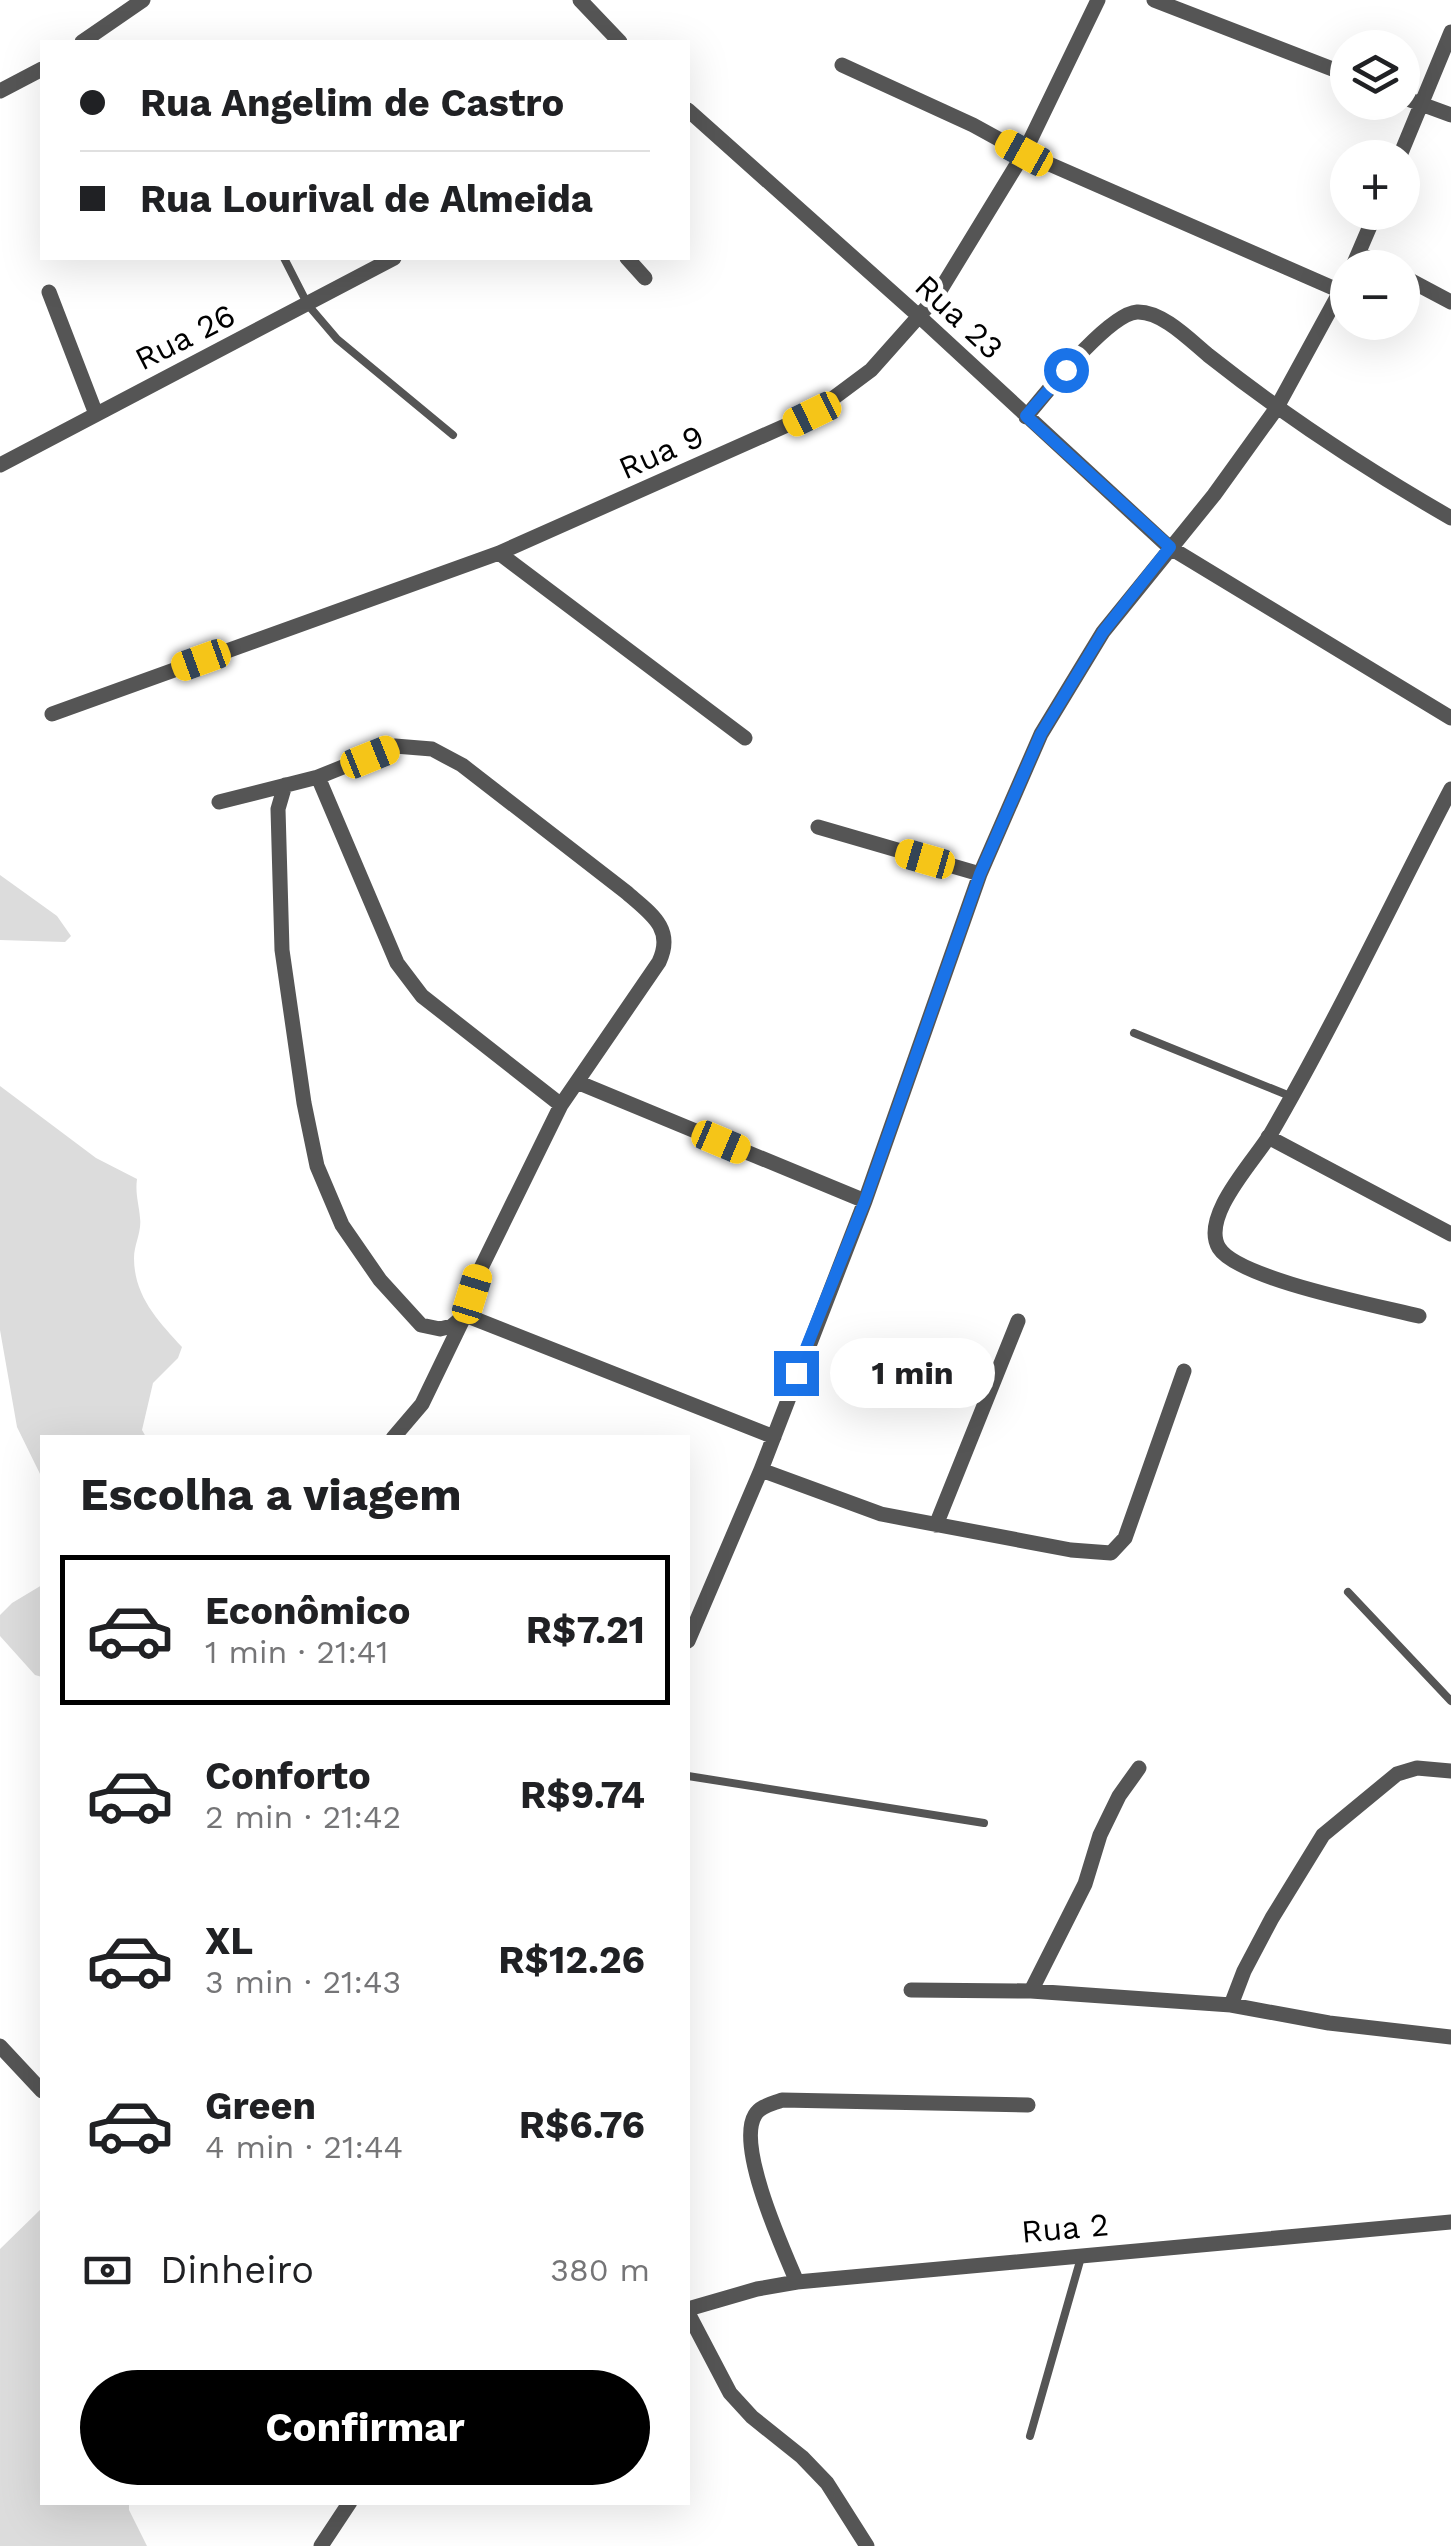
<!DOCTYPE html>
<html lang="pt">
<head>
<meta charset="utf-8">
<style>
  :root { --surface:#fff; --page:#f2f2f2; --text:#202124; --muted:#757577; --line:#e0e0e0; --accent:#000 }
  body { margin:0; font-family:"Work Sans",sans-serif; background:var(--page); color:var(--text); height:100vh; display:flex; flex-direction:column; font-size:38px; white-space:nowrap }
  * { box-sizing:border-box; margin:0 }
  p { font-size:32px; color:var(--muted) }
  .icon { flex:none; width:55px; height:55px; fill:none; stroke:currentColor; stroke-width:2; stroke-linecap:round; stroke-linejoin:round }
  .map { position:relative; flex:1; overflow:hidden }
  .details { position:absolute; left:40px; top:1435px; width:650px; height:1070px; display:flex; flex-direction:column; background:var(--surface); border-radius:0px; box-shadow:0 10px 40px #0002 }
  .details>* { flex:none }
  .top-card { position:absolute; left:40px; top:40px; width:650px; height:220px; border-radius:0px; box-shadow:0 10px 40px #0002; display:grid; align-content:center; height:220px; padding:0 40px; background:var(--surface) }
  .fabs { position:absolute; left:1330px; top:30px; display:grid; gap:20px }
  .fabs a { display:grid; place-items:center; width:90px; height:90px; border-radius:50%; background:var(--surface); box-shadow:0 10px 40px #0002; font-size:50px }
  .end { position:absolute; width:45px; height:45px; margin:-22px; border:12px solid #1a73e8; background:#fff; box-shadow:0 0 0 5px #fff }
  .from { border-radius:50% }
  .bubble { position:absolute; height:70px; border-radius:35px; background:var(--surface); box-shadow:0 10px 40px #0002; font-size:32px; font-weight:700; line-height:70px; text-align:center }
  .car { position:absolute; width:30px; height:60px; margin:-30px -15px; border-radius:12px; box-shadow:0 0 8px 2px #0007; background:linear-gradient(#f5c518 24%,#345 0 40%,#f5c518 0 76%,#345 0 86%,#f5c518 0) }
  .top-card b { display:flex; align-items:center; gap:35px; height:95px; font-size:38px }
  .top-card b+b { border-top:2px solid var(--line) }
  .top-card i { width:25px; height:25px; background:var(--text) }
  ul { padding:0; list-style:none }
  li { display:flex; align-items:center; gap:30px; height:150px; margin:0 20px 15px; padding:0 20px; border:5px solid transparent; border-radius:0px }
  li div { flex:1 }
  li b { display:block; font-size:38px }
  li em { font-style:normal; font-weight:700 }
  li.active { border-color:var(--accent) }
  li>.icon { width:90px; height:90px; stroke-width:1.5 }
  h2 { padding:0 40px; font-size:45px; line-height:120px }
  .pay { display:flex; align-items:center; gap:25px; height:110px; padding:0 40px; font-size:38px }
  .pay p { margin-inline-start:auto }
  .cta { display:flex; gap:20px; margin-top:auto; padding:20px 40px }
  .cta a { flex:1; height:115px; border-radius:60px; background:var(--accent); color:#fff; font-size:40px; font-weight:700; line-height:115px; text-align:center }
  .map>svg:first-child { display:block }
  .green { fill:#dcdcdc }
  .lines { fill:none; stroke-linecap:round; stroke-linejoin:round }
  .service { stroke:#555; stroke-width:8 }
  .minor { stroke:#555; stroke-width:15 }
  .route { stroke:#1a73e8; stroke-width:12 }
  .labels { text-anchor:middle; stroke-width:10; stroke-linejoin:round; paint-order:stroke }
  .street-label { font-size:32px; fill:#000; stroke:#fff }
</style>
</head>
<body>
<div class="map">
<svg width="1451" height="2546" viewBox="0 0 1451 2546">
  <rect width="100%" height="100%" fill="#fff"/>
  <path class="green" d="M0 875 57 916 71 936 65 942 0 940Z
    M0 1086 96 1158 137 1179C135 1194 139 1204 140 1218 142 1231 134 1245 134 1258 134 1296 158 1321 182 1347L178 1358 153 1383 142 1430 146 1437 42 1438V1478L17 1427 0 1330Z
    M42 1585V1677L35 1675 0 1636V1615L12 1603Z
    M42 2208V2502L129 2503V2510L147 2546H0V2249Z"/>
  <g class="lines">
    <path class="service" d="M284 258 308 305 337 339 453 435
      M1134 1033 1290 1096
      M1348 1592 1451 1701
      M688 1776 984 1823
      M1030 2436 1082 2254"/>
    <path class="minor" d="M580 0 620 42
      M1154 0 1348 75
      M82 42 143 0
      M842 65 973 125 1024 153 1340 291
      M0 91 42 69
      M1402 97 1451 115
      M688 110 921 318 1169 547 1451 718
      M1399 158 1451 32
      M1359 253 1386 268
      M627 258 645 278
      M1352 268 1376 212
      M1402 276 1451 302
      M49 292 96 414
      M1026 417C1046 393 1108 314 1137 312 1162 311 1190 340 1208 355 1285 416 1366 469 1451 518
      M0 465 394 258
      M499 553 745 738
      M52 714 499 553 812 414 871 370 936 297 1024 153 1098 0
      M318 777 397 963 422 996 561 1105
      M219 802 318 777 395 746 432 749 462 765 626 892C650 913 675 928 659 962L561 1105 479 1272 465 1315 452 1326 440 1329 421 1325 380 1280 342 1225 317 1166 304 1103 282 950 278 809 285 785
      M818 827 980 874
      M577 1082 865 1201
      M1268 1137 1451 1234
      M1419 1316C1379 1306 1238 1279 1219 1248 1200 1217 1254 1161 1270 1135 1335 1023 1391 904 1451 789
      M393 1438 422 1404 465 1315 774 1437
      M761 1470 881 1514 1071 1550 1111 1553 1125 1538 1184 1371
      M936 1525 1018 1321
      M688 1641 761 1470 865 1201 980 874 1041 734 1103 632 1214 495 1276 409 1348 277
      M911 1990 1031 1991 1231 2005 1329 2023 1451 2037
      M1031 1991 1085 1884 1100 1835 1119 1796 1139 1768
      M1231 2005 1244 1971 1272 1918 1323 1835 1397 1774 1417 1768 1451 1771
      M0 2046 42 2091
      M797 2282C783 2249 736 2146 755 2115 760 2106 772 2104 782 2100L1028 2105
      M688 2309 757 2289 797 2282 1451 2222
      M688 2313 730 2393 752 2417 802 2457 827 2483 867 2546
      M321 2546 350 2502"/>
  </g>
  <g class="lines">
    <path class="route" d="M796 1373 865 1201 980 874 1041 734 1103 632 1170 547 1026 416 1066 370"/>
  </g>
  <g class="labels">
    <g class="street-label">
      <text transform="translate(959 317) rotate(43)" y="11">Rua 23</text>
      <text transform="translate(185 337) rotate(-27)" y="11">Rua 26</text>
      <text transform="translate(661 452) rotate(-24)" y="11">Rua 9</text>
      <text transform="translate(1065 2228) rotate(-5)" y="11">Rua 2</text>
    </g>
  </g>
</svg>
<div class="fabs">
<a><svg class="icon" aria-label="layers" viewBox="0 0 24 24"><path d="M12 4l9 5-9 5-9-5zM3 14l9 5 9-5"/></svg></a>
<a>+</a>
<a>−</a>
</div>
<i class="end from" style="left:1066px;top:370px"></i>
<i class="end" style="left:796px;top:1373px"></i>
<div class="bubble" style="left:830px;top:1338px;width:165px">1 min</div>
<i class="car" style="left:1024px;top:153px;rotate:299deg"></i>
<i class="car" style="left:812px;top:414px;rotate:244deg"></i>
<i class="car" style="left:201px;top:660px;rotate:250deg"></i>
<i class="car" style="left:370px;top:757px;rotate:68deg"></i>
<i class="car" style="left:925px;top:859px;rotate:286deg"></i>
<i class="car" style="left:721px;top:1142px;rotate:113deg"></i>
<i class="car" style="left:472px;top:1294px;rotate:17deg"></i>
<div class="top-card">
<b><i class="from"></i>Rua Angelim de Castro</b>
<b><i></i>Rua Lourival de Almeida</b>
</div>
<section class="details">
<h2>Escolha a viagem</h2>
<ul>
<li class="active"><svg class="icon" aria-label="car" viewBox="0 0 24 24"><path d="M5 17H2v-5l4-1 3-4h7l3 4 3 1v5h-3M9 17h6M6 11h13"/><circle cx="7" cy="17" r="2"/><circle cx="17" cy="17" r="2"/></svg><div><b>Econômico</b><p>1 min · 21:41</p></div><em>R$7.21</em></li>
<li><svg class="icon" aria-label="car" viewBox="0 0 24 24"><path d="M5 17H2v-5l4-1 3-4h7l3 4 3 1v5h-3M9 17h6M6 11h13"/><circle cx="7" cy="17" r="2"/><circle cx="17" cy="17" r="2"/></svg><div><b>Conforto</b><p>2 min · 21:42</p></div><em>R$9.74</em></li>
<li><svg class="icon" aria-label="car" viewBox="0 0 24 24"><path d="M5 17H2v-5l4-1 3-4h7l3 4 3 1v5h-3M9 17h6M6 11h13"/><circle cx="7" cy="17" r="2"/><circle cx="17" cy="17" r="2"/></svg><div><b>XL</b><p>3 min · 21:43</p></div><em>R$12.26</em></li>
<li><svg class="icon" aria-label="car" viewBox="0 0 24 24"><path d="M5 17H2v-5l4-1 3-4h7l3 4 3 1v5h-3M9 17h6M6 11h13"/><circle cx="7" cy="17" r="2"/><circle cx="17" cy="17" r="2"/></svg><div><b>Green</b><p>4 min · 21:44</p></div><em>R$6.76</em></li>
</ul>
<div class="pay"><svg class="icon" aria-label="cash" viewBox="0 0 24 24"><path d="M3 7h18v10H3z"/><circle cx="12" cy="12" r="2"/></svg>Dinheiro<p>380 m</p></div>
<div class="cta"><a>Confirmar</a></div>
</section>
</div>
</body>
</html>
